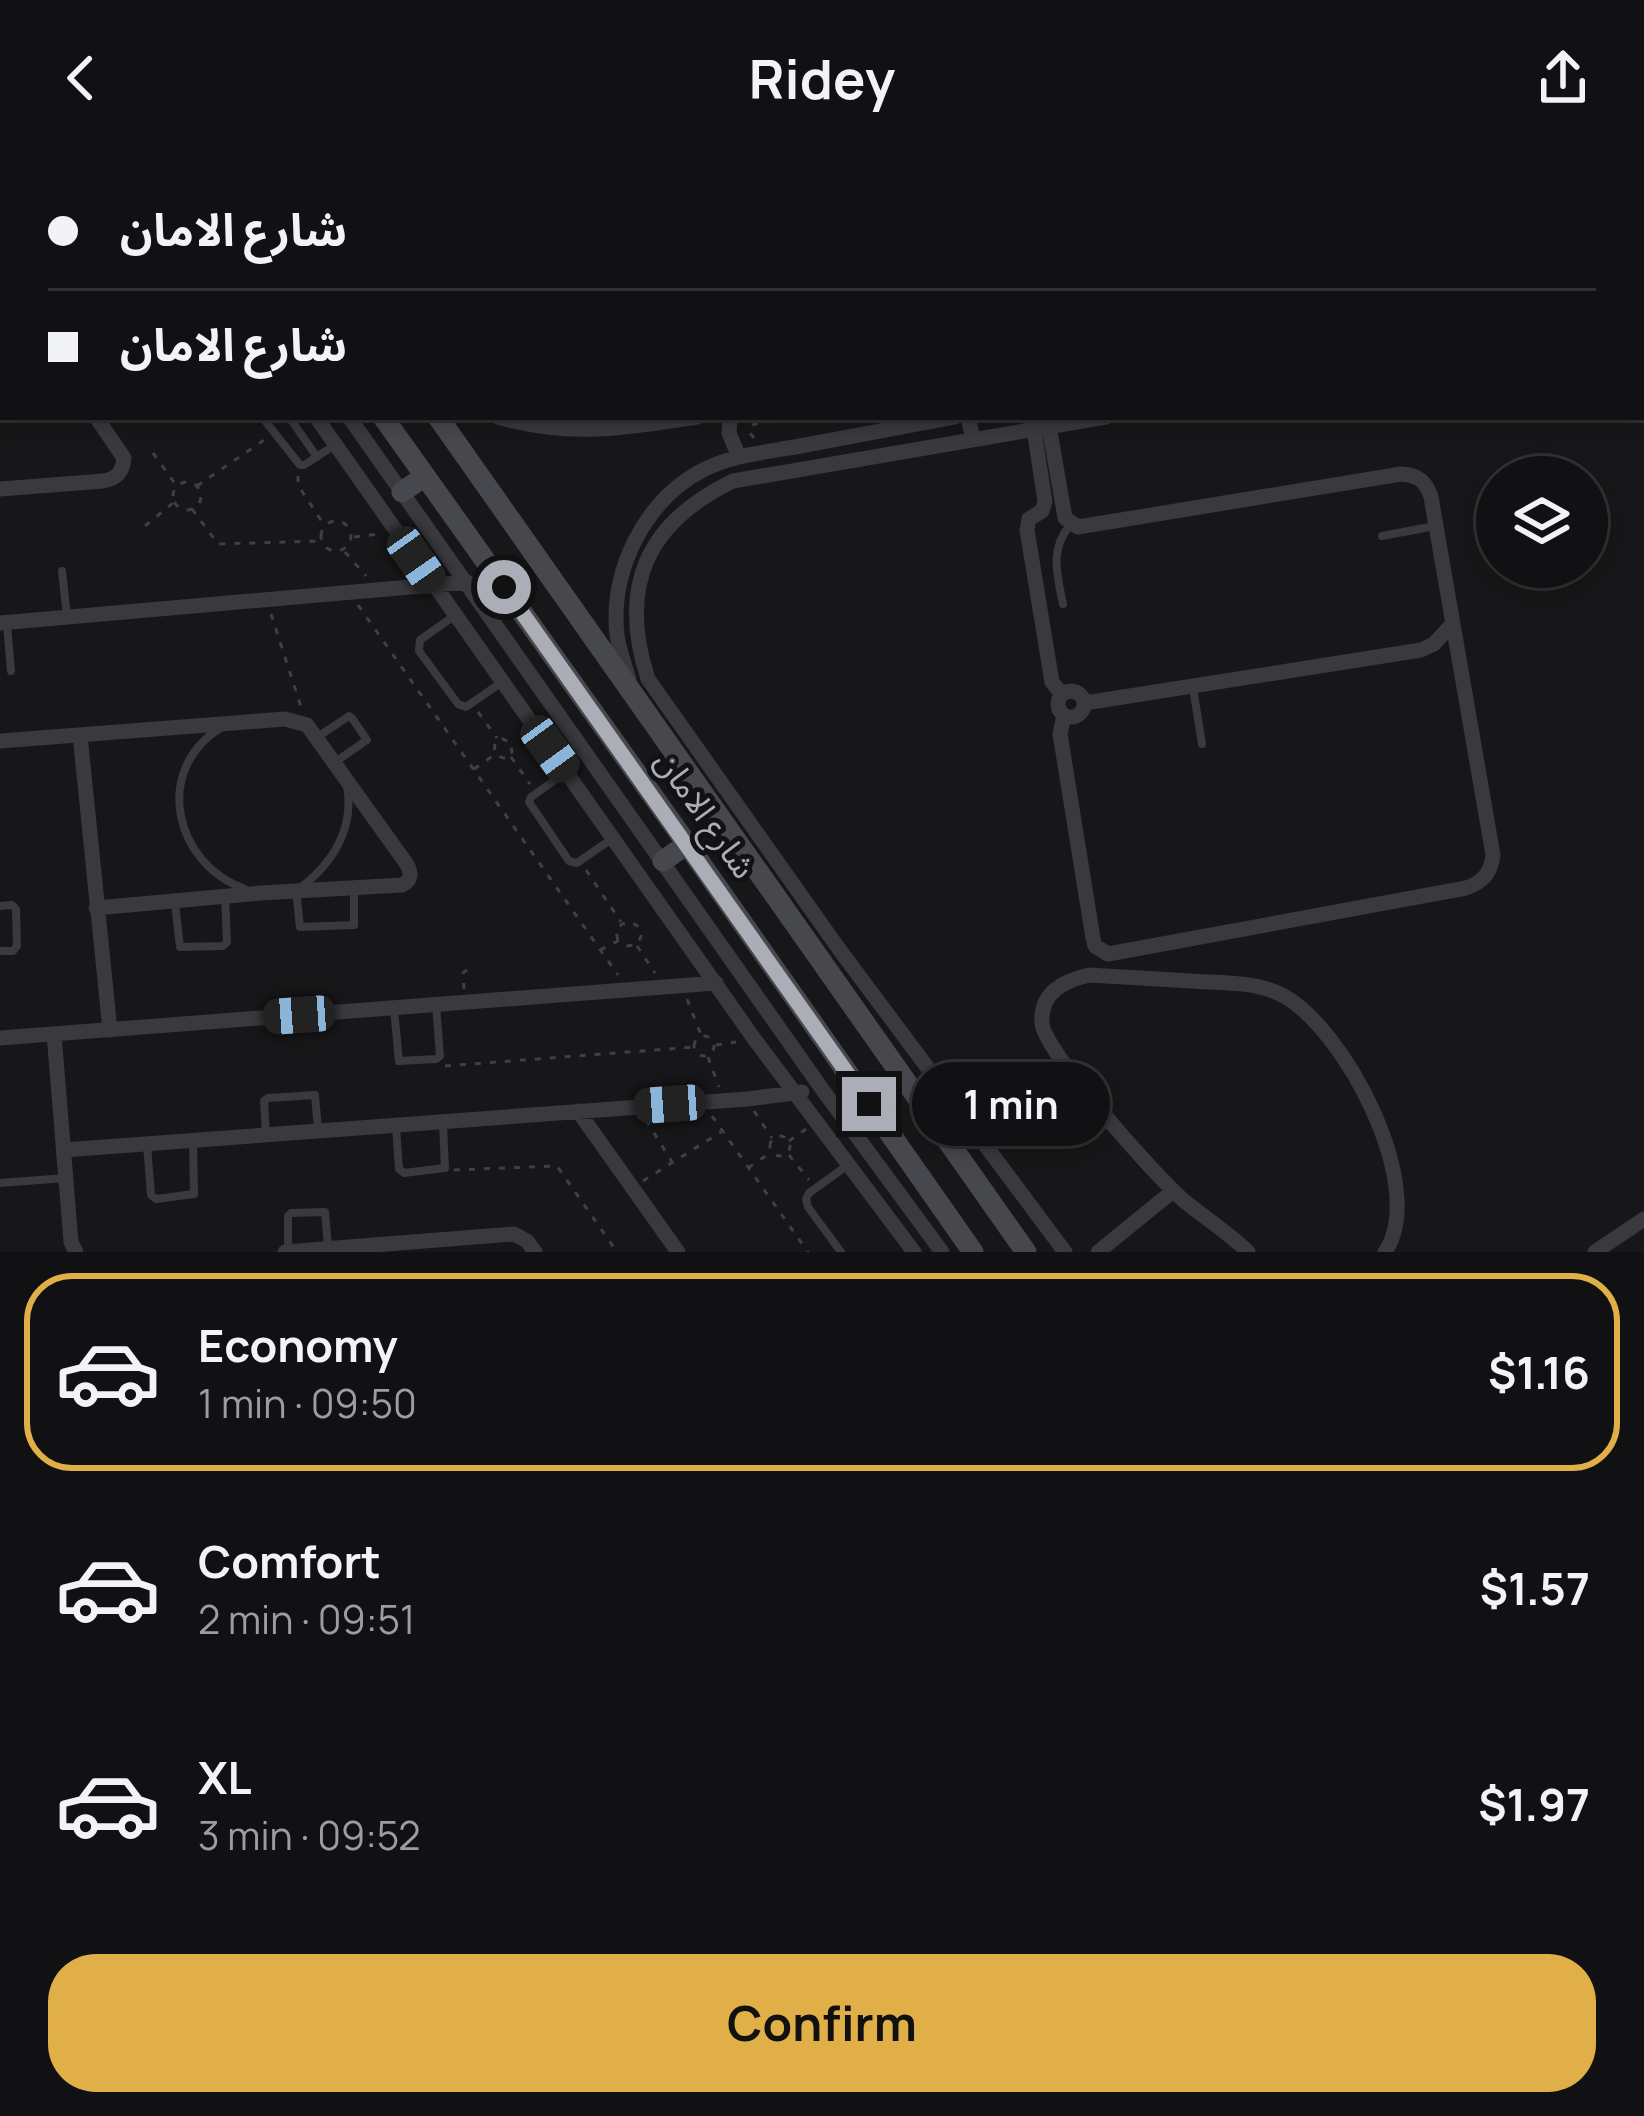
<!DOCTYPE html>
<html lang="en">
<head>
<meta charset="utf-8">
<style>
  :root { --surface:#111113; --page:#1e1f21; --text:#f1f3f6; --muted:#9c9da0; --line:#303133; --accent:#e1af47 }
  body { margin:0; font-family:Manrope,"Noto Sans Arabic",sans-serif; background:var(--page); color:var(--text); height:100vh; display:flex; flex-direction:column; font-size:45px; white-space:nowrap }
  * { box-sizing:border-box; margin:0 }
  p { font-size:39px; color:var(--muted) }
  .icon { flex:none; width:66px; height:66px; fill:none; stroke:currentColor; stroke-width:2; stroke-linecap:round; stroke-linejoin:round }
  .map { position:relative; height:1096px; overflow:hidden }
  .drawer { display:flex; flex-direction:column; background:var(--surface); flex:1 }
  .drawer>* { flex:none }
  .banner { position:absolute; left:0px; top:0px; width:1644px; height:264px; box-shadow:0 6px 18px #0003,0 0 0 3px var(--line); display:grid; align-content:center; height:264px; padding:0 48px; background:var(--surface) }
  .controls { position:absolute; left:1476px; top:300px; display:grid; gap:24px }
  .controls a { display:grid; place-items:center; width:132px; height:132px; border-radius:50%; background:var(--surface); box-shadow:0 6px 18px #0003,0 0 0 3px var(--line); font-size:60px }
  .end { position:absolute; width:54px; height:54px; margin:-27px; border:15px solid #abaeb7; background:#111; box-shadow:0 0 0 6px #111 }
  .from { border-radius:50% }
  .bubble { position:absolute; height:84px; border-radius:42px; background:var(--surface); box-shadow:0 6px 18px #0003,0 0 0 3px var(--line); font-size:39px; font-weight:700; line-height:84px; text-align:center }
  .car { position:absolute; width:36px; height:72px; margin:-36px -18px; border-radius:15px; box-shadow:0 0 9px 3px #0007; background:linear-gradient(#222 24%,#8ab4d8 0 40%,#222 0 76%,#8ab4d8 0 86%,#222 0) }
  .banner b { display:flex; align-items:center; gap:42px; height:114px; font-size:45px }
  .banner b+b { border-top:3px solid var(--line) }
  .banner i { width:30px; height:30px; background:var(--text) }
  ul { padding:21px 0 0; list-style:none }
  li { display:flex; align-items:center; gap:36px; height:198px; margin:0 24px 18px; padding:0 24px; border:6px solid transparent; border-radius:48px }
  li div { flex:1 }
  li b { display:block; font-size:45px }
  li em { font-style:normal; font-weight:700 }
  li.on { border-color:var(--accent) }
  li>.icon { width:108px; height:108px; stroke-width:1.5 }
  .cta { display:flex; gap:24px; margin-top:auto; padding:24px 48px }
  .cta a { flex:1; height:138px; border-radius:48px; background:var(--accent); color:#111; font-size:48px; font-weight:700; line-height:138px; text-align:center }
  header { display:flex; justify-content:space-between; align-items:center; height:156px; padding:0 48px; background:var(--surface); font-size:54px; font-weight:700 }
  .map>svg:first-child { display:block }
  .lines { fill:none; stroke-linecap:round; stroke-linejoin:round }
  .path { stroke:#3f4044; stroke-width:3; stroke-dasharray:6 9; stroke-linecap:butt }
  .lane { stroke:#39393e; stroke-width:8 }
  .street { stroke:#39393e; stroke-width:15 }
  .secondary { stroke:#47484d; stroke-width:21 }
  .route { stroke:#abaeb7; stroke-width:15 }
  .labels { text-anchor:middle; stroke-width:10; stroke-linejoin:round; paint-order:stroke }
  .street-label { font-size:33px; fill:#abaeb7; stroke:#121214 }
</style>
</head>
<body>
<header><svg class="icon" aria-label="back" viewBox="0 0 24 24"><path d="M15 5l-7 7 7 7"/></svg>Ridey<svg class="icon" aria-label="share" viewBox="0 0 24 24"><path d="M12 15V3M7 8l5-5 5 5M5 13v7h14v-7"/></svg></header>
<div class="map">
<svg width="1644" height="1096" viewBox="0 0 1644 1096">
  <rect width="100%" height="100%" fill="#171719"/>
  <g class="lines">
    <path class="path" d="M1641 124 1644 123
      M754 282 749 276 754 268 797 261
      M153 297 176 329
      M298 320V329L324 369
      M173 340a14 14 0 1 1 28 0a14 14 0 1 1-28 0Z
      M197 330 264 284
      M192 353 218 388 321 385
      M321 380a15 15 0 1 1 30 0a15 15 0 1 1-30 0Z
      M145 370 173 347
      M354 381 380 378
      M345 396 366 420
      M358 449 618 819
      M271 458 301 551
      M478 556 497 582
      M511 601 530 628
      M474 613 494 599 507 603 512 596 511 587 503 583 495 586 494 599
      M586 714 621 766
      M637 790 655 817
      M600 794 618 785 626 790 636 789 641 781 639 771 631 766 622 768 616 775 618 785
      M464 833 463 817 474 809
      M687 843 701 879
      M694 890a10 10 0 1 1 20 0a10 10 0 1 1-20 0Z
      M716 889 736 886
      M708 901 719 931
      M445 910 694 891
      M754 955 772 982
      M712 960 808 1096
      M646 964 672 1006
      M770 990a10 10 0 1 1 20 0a10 10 0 1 1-20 0Z
      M789 985 806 973
      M789 999 809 1024
      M748 1012 770 997
      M454 1014 557 1010 617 1096
      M643 1025 721 976"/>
    <path class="lane" d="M77 0 80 3
      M104 0 106 3
      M0 180 3 178
      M0 208 3 212
      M262 261 300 309H304L335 289
      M289 261 317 301
      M1382 380 1435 370
      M62 415 67 460
      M1063 448C1057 418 1049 393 1071 368
      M454 460 420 484 419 495 458 548 466 551 502 526
      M7 468 11 515
      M1193 532 1202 588
      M222 571C152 613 174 708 245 733
      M316 582 349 560 352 562 367 584 335 606
      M565 617 531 641 529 646 569 705 577 707 613 682
      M347 630C355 674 331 710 296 735L300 771 354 769V732
      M175 747 180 791 223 790 227 786 225 741
      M0 750 12 749 16 753 17 790 13 795H0
      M394 853 399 905 436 903 440 900 436 849
      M396 971 399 1013 404 1017 445 1012 443 968
      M266 979 264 945 268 942 315 939 318 973
      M147 989 151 1039 156 1043 194 1038 193 987
      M0 1027 65 1022
      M288 1096V1060L291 1057 325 1056 328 1091
      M841 1096 808 1051 806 1043 809 1037 848 1009"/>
    <path class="street" d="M133 0 135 3
      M166 0 168 3
      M876 0 877 3
      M887 0 888 3
      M1488 0 1489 3
      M1578 0 1579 3
      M322 3 323 0
      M536 3 538 0
      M1251 3 1254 0
      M1641 45 1644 44
      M1642 96 1644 91
      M0 125 3 130
      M1641 144H1644
      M1641 173H1644
      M316 261 755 884 914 1096
      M349 261 822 933 942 1096
      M498 261C571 282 623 272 697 261
      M730 261 729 277 739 301
      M968 261 973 283
      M1049 270 1065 362 1078 371 1401 318C1418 319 1426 325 1431 341L1493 699C1491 717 1483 726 1466 732L1108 798 1095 790 1093 782 1060 578 1064 559
      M1034 273 1045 346 1042 355 1029 363 1027 374 1052 526 1062 538
      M0 333 103 325C117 323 123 315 124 302L96 261
      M0 467 467 426
      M629 524C625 509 619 494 617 479 610 415 644 346 701 315 731 299 767 296 800 290 851 280 903 271 955 261
      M1058 548a13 13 0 1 1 26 0a13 13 0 1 1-26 0Z
      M1085 547 1421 494 1434 488 1453 467
      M80 579 110 874
      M0 585 285 563 307 569 406 707C411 715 413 724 402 729L261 737 96 752
      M54 878 71 1086 76 1096
      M0 882 716 827
      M578 955 678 1096
      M64 994 747 943 802 936
      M285 1096 514 1078 527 1085 535 1096
      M1065 1096 839 793 648 523C618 431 646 367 733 325L1106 261
      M1098 1096 1173 1035
      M1248 1096C1228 1076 1203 1061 1182 1043 1156 1020 1044 896 1042 867 1040 836 1064 825 1089 819 1123 821 1157 823 1191 825 1221 827 1255 825 1282 839 1344 871 1429 1032 1385 1096
      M1595 1096 1644 1063"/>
    <path class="secondary" d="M197 0 199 3
      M254 0 256 3
      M383 261 687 688 973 1096
      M438 261 1026 1096
      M402 336 425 320
      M663 705 687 688"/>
  </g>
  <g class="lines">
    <path class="route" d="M504 431 869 948"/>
  </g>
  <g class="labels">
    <g class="street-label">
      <text transform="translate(706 658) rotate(55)" y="12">شارع الامان</text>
    </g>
  </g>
</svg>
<div class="controls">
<a><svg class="icon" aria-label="layers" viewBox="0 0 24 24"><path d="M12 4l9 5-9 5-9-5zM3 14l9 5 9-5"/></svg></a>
</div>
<i class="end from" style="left:504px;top:431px"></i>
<i class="end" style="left:869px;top:948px"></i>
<div class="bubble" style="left:912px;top:906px;width:198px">1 min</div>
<i class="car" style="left:416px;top:404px;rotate:145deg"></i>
<i class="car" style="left:550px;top:593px;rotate:144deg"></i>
<i class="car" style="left:299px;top:859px;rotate:266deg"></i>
<i class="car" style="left:670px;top:948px;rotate:266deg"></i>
<div class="banner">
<b><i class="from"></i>شارع الامان</b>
<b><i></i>شارع الامان</b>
</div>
</div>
<section class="drawer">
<ul>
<li class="on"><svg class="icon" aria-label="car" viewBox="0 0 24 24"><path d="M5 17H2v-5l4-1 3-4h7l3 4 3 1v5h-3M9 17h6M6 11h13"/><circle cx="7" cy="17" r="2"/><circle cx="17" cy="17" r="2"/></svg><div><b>Economy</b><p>1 min · 09:50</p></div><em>$1.16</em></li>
<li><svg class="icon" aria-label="car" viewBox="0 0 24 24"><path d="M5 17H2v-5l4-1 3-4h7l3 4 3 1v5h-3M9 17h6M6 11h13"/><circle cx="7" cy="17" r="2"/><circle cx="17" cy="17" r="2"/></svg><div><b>Comfort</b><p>2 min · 09:51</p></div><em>$1.57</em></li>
<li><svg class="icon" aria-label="car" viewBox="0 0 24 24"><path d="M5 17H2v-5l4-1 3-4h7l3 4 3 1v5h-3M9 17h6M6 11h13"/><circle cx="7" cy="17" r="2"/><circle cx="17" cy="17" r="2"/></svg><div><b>XL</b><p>3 min · 09:52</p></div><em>$1.97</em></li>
</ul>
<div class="cta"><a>Confirm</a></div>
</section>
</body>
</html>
